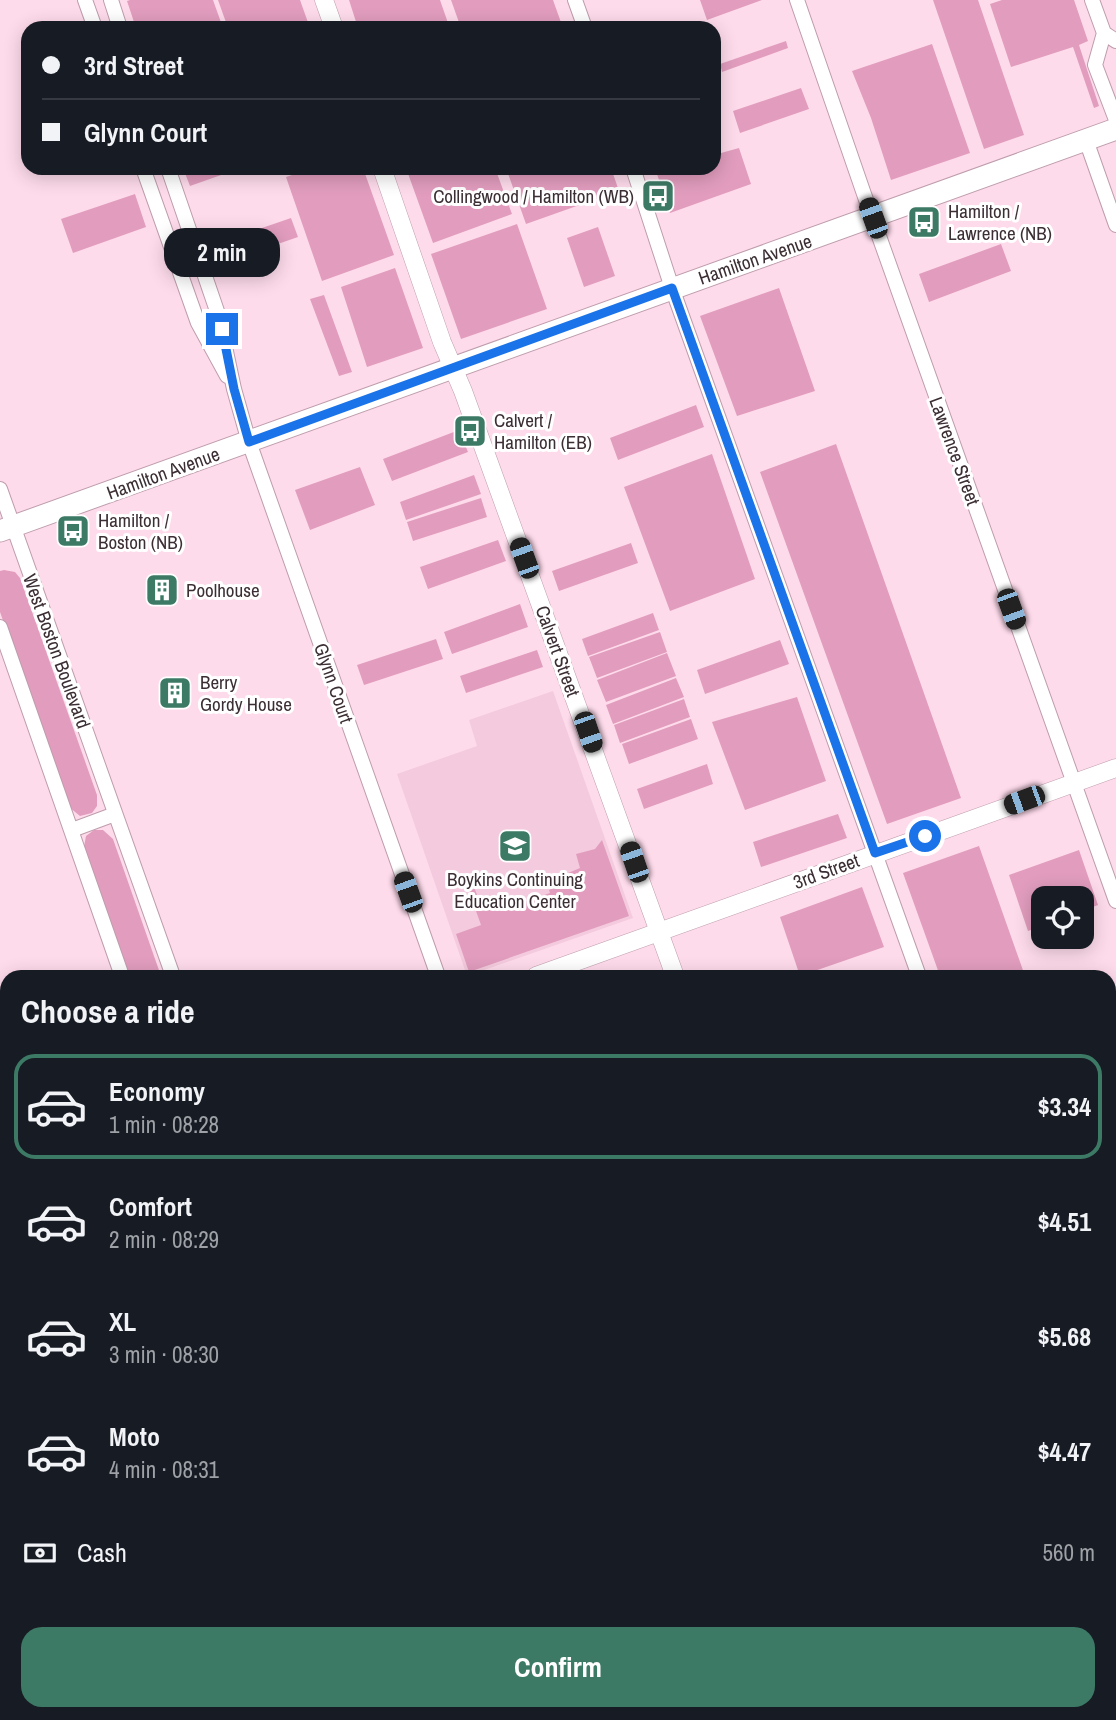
<!DOCTYPE html>
<html lang="en">
<head>
<meta charset="utf-8">
<style>
  :root { --surface:#171b24; --page:#242831; --text:#f1f3f6; --muted:#9ea1a6; --line:#363941; --accent:#3d7a65 }
  body { margin:0; font-family:"Archivo Narrow",sans-serif; background:var(--page); color:var(--text); height:100vh; display:flex; flex-direction:column; font-size:26px; white-space:nowrap }
  * { box-sizing:border-box; margin:0 }
  p { font-size:23px; color:var(--muted) }
  .icon { flex:none; width:38px; height:38px; fill:none; stroke:currentColor; stroke-width:2; stroke-linecap:round; stroke-linejoin:round }
  .map { position:relative; flex:1; overflow:hidden }
  .drawer { position:absolute; left:0px; top:970px; width:1116px; height:751px; display:flex; flex-direction:column; background:var(--surface); border-radius:21px 21px 0 0; box-shadow:0 4px 18px #0003 }
  .drawer>* { flex:none }
  .guide { position:absolute; left:21px; top:21px; width:700px; height:154px; border-radius:21px; box-shadow:0 4px 18px #0003; display:grid; align-content:center; height:154px; padding:0 21px; background:var(--surface) }
  .controls { position:absolute; left:1031px; top:886px; display:grid; gap:14px }
  .controls a { display:grid; place-items:center; width:63px; height:63px; border-radius:14px; background:var(--surface); box-shadow:0 4px 18px #0003; font-size:35px }
  .end { position:absolute; width:32px; height:32px; margin:-16px; border:9px solid #1a73e8; background:#fff; box-shadow:0 0 0 4px #fff }
  .from { border-radius:50% }
  .bubble { position:absolute; height:49px; border-radius:21px; background:var(--surface); box-shadow:0 4px 18px #0003; font-size:23px; font-weight:700; line-height:49px; text-align:center }
  .car { position:absolute; width:21px; height:42px; margin:-21px -10px; border-radius:9px; box-shadow:0 0 5px 2px #0007; background:linear-gradient(#222 24%,#8ab4d8 0 40%,#222 0 76%,#8ab4d8 0 86%,#222 0) }
  .guide b { display:flex; align-items:center; gap:24px; height:66px; font-size:26px }
  .guide b+b { border-top:2px solid var(--line) }
  .guide i { width:18px; height:18px; background:var(--text) }
  ul { padding:0; list-style:none }
  li { display:flex; align-items:center; gap:21px; height:105px; margin:0 14px 10px; padding:0 7px; border:4px solid transparent; border-radius:21px }
  li div { flex:1 }
  li b { display:block; font-size:26px }
  li em { font-style:normal; font-weight:700 }
  li.on { border-color:var(--accent) }
  li>.icon { width:63px; height:63px; stroke-width:1.5 }
  h2 { padding:0 21px; font-size:32px; line-height:84px }
  .pay { display:flex; align-items:center; gap:18px; height:77px; padding:0 21px; font-size:26px }
  .pay p { margin-inline-start:auto }
  .cta { display:flex; gap:14px; margin-top:auto; padding:14px 21px }
  .cta a { flex:1; height:80px; border-radius:21px; background:var(--accent); color:#fff; font-size:28px; font-weight:700; line-height:80px; text-align:center }
  .map>svg:first-child { display:block }
  .built { fill:#f4cbde }
  .green { fill:#e29dbe }
  .lines { fill:none; stroke-linecap:round; stroke-linejoin:round }
  .minor-casing { stroke:#be9dac; stroke-width:16 }
  .tertiary-casing { stroke:#be9dac; stroke-width:19 }
  .secondary-casing { stroke:#be9dac; stroke-width:23 }
  .minor { stroke:#fff; stroke-width:14 }
  .tertiary { stroke:#fff; stroke-width:18 }
  .secondary { stroke:#fff; stroke-width:21 }
  .route { stroke:#1a73e8; stroke-width:9 }
  .labels { text-anchor:middle; stroke-width:6; stroke-linejoin:round; paint-order:stroke }
  .poi-label { font-size:19px; fill:#3b2e34; stroke:#fff; text-anchor:start }
  .street-label { font-size:19px; fill:#3b2e34; stroke:#fff }
</style>
</head>
<body>
<div class="map">
<svg width="1116" height="1720" viewBox="0 0 1116 1720">
  <rect width="100%" height="100%" fill="#fedbeb"/>
  <path class="built" d="M553 691 633 918 467 976 397 774 477 746 469 720Z"/>
  <path class="green" d="M130 0H213L223 28H136L127 1Z
    M218 0H300L310 28H228Z
    M349 0H440L448 23 433 28H358Z
    M451 0H553L563 28H461Z
    M700 0H762L707 20Z
    M933 0H978L1024 135 984 149Z
    M1002 0H1074L1088 41 1079 45 1099 106 1094 108 1073 47 1011 67 990 4Z
    M786 41 788 48 722 72 720 64Z
    M932 44 970 153 891 180 871 118 852 71Z
    M801 88 809 109 740 133 733 111Z
    M739 148 751 184 670 213 657 174 676 168H714V155Z
    M183 168H241L190 186Z
    M313 168H363L394 255 322 281 286 177Z
    M406 168H495L512 214 433 243Z
    M506 168H611L619 191 526 224Z
    M135 194 146 227 73 253 61 219Z
    M291 218 298 237 217 265 210 246Z
    M517 224 547 309 461 339 431 254Z
    M598 227 615 276 584 287 567 238Z
    M1001 244 1011 271 929 302 919 274Z
    M395 268 423 348 367 367 341 287Z
    M779 288 815 391 737 416 700 316Z
    M324 295 352 372 339 376 310 299Z
    M696 405 704 427 618 460 610 438Z
    M459 430 468 452 392 481 383 459Z
    M836 444 961 798 887 824 760 472Z
    M712 454 755 579 670 611 624 487Z
    M360 467 375 505 310 530 295 490Z
    M474 475 481 494 406 520 400 502Z
    M481 498 487 517 413 541 407 522Z
    M498 540 506 561 428 589 420 567Z
    M631 543 638 563 559 591 552 571Z
    M4 570 15 572 20 578 97 795V806L92 813 80 816 69 807 0 612V571Z
    M520 604 528 627 452 654 444 632Z
    M653 613 659 630 588 656 582 639Z
    M660 632 667 652 597 678 589 657Z
    M436 639 443 659 364 685 357 665Z
    M780 640 789 664 705 694 697 670Z
    M537 650 543 667 466 693 460 676Z
    M667 653 676 676 606 702 597 680Z
    M676 678 684 697 613 724 606 705Z
    M797 697 826 781 745 810 712 722Z
    M684 699 690 717 620 743 614 725Z
    M691 719 698 739 629 764 622 744Z
    M707 764 713 784 644 809 637 789Z
    M838 814 847 838 761 867 753 842Z
    M94 830H103L113 839 161 976H130L84 847 86 836Z
    M602 840 629 916 469 972 456 934 481 925 467 886 473 884 480 903 502 895 503 898 506 897 508 902 516 900 518 904 550 893 549 890 555 887 553 882 556 880V878L580 868 576 854 595 849Z
    M979 846 1025 976H940L903 873Z
    M1079 850 1098 905 1082 911V898H1043V926L1028 931 1009 875Z
    M862 887 884 947 800 976 780 917Z
    M1112 1572 1116 1585V1720H1067L1065 1713H1110V1573Z
    M959 1713H1032L1011 1720H961Z"/>
  <g class="lines">
    <defs>
      <path id="minor" d="M85 0 95 28
        M111 0 120 28
        M575 0 585 28
        M797 0 864 194 1116 901
        M1092 0 1104 33 1095 65 1116 120
        M1104 33 1116 41
        M1086 140 1116 225
        M143 168 198 323 227 376
        M168 168 218 314 234 389 249 442 438 976
        M633 168 672 288 919 976
        M0 489 173 976
        M0 627 122 976
        M72 830 115 814
        M1110 1512 1116 1530
        M383 1713 385 1720
        M434 1713 437 1720
        M700 1713 702 1720"/>
      <path id="tertiary" d="M324 0 334 28
        M382 168 442 342 463 391 675 976
        M536 976 1116 768
        M0 1164 7 1162
        M1110 1402 1116 1400
        M0 1440 7 1460
        M0 1484 7 1482
        M0 1582 7 1602
        M46 1713 49 1720
        M97 1713 99 1720
        M937 1713 939 1720
        M217 1720 235 1713"/>
      <path id="secondary" d="M0 531 1116 129"/>
    </defs>
    <use href="#minor" class="minor-casing"/>
    <use href="#tertiary" class="tertiary-casing"/>
    <use href="#secondary" class="secondary-casing"/>
    <use href="#minor" class="minor"/>
    <use href="#tertiary" class="tertiary"/>
    <use href="#secondary" class="secondary"/>
  </g>
  <g class="lines">
    <path class="route" d="M222 329 234 389 249 442 672 288 875 853 925 836"/>
  </g>
  <defs>
    <symbol id="bus-square" viewBox="-11 -11 22 22"><rect x="-9" y="-9" width="18" height="18" rx="4" fill="#3d7a65" stroke="#fff"/><path d="M-5-6H5V4H4V6H2V4H-2V6H-4V4H-5ZM-3.5-4V0h7V-4ZM-3.5 1.2v1.5H-2V1.2ZM2 1.2v1.5H3.5V1.2Z" fill="#fff"/></symbol>
    <symbol id="building-square" viewBox="-11 -11 22 22"><rect x="-9" y="-9" width="18" height="18" rx="4" fill="#3d7a65" stroke="#fff"/><path d="M-4-6H4V6H1V3H-1V6H-4ZM-2.5-4.3h1.7v1.8h-1.7ZM.8-4.3h1.7v1.8H.8ZM-2.5-1h1.7V.8h-1.7ZM.8-1h1.7V.8H.8Z" fill="#fff"/></symbol>
    <symbol id="school-square" viewBox="-11 -11 22 22"><rect x="-9" y="-9" width="18" height="18" rx="4" fill="#3d7a65" stroke="#fff"/><path d="M0-5L7-2L0 1L-7-2ZM-4 1L0 2.5L4 1V4Q0 6-4 4Z" fill="#fff"/></symbol>
  </defs>
  <g fill-rule="evenodd">
    <use href="#bus-square" x="639" y="177" width="38" height="38"/>
    <use href="#bus-square" x="905" y="203" width="38" height="38"/>
    <use href="#bus-square" x="451" y="412" width="38" height="38"/>
    <use href="#bus-square" x="54" y="512" width="38" height="38"/>
    <use href="#building-square" x="143" y="571" width="38" height="38"/>
    <use href="#building-square" x="156" y="674" width="38" height="38"/>
    <use href="#school-square" x="496" y="827" width="38" height="38"/>
  </g>
  <g class="labels">
    <g class="poi-label">
      <text x="634" y="203" text-anchor="end">Collingwood / Hamilton (WB)</text>
      <text x="948" y="218">Hamilton /<tspan x="948" dy="22">Lawrence (NB)</tspan></text>
      <text x="494" y="427">Calvert /<tspan x="494" dy="22">Hamilton (EB)</tspan></text>
      <text x="98" y="527">Hamilton /<tspan x="98" dy="22">Boston (NB)</tspan></text>
      <text x="186" y="597">Poolhouse</text>
      <text x="200" y="689">Berry<tspan x="200" dy="22">Gordy House</tspan></text>
      <text x="515" y="886" text-anchor="middle">Boykins Continuing<tspan x="515" dy="22">Education Center</tspan></text>
    </g>
    <g class="street-label">
      <text transform="translate(755 259) rotate(-19)" y="7">Hamilton Avenue</text>
      <text transform="translate(955 451) rotate(70)" y="7">Lawrence Street</text>
      <text transform="translate(163 473) rotate(-20)" y="7">Hamilton Avenue</text>
      <text transform="translate(57 651) rotate(70)" y="7">West Boston Boulevard</text>
      <text transform="translate(558 651) rotate(70)" y="7">Calvert Street</text>
      <text transform="translate(334 683) rotate(71)" y="7">Glynn Court</text>
      <text transform="translate(826 871) rotate(-20)" y="7">3rd Street</text>
    </g>
  </g>
</svg>
<div class="controls">
<a><svg class="icon" aria-label="locate" viewBox="0 0 24 24"><circle cx="12" cy="12" r="6"/><path d="M12 2v4M12 18v4M2 12h4M18 12h4"/></svg></a>
</div>
<i class="end from" style="left:925px;top:836px"></i>
<i class="end" style="left:222px;top:329px"></i>
<div class="bubble" style="left:164px;top:228px;width:116px">2 min</div>
<i class="car" style="left:873px;top:218px;rotate:340deg"></i>
<i class="car" style="left:524px;top:558px;rotate:340deg"></i>
<i class="car" style="left:1011px;top:609px;rotate:160deg"></i>
<i class="car" style="left:588px;top:732px;rotate:161deg"></i>
<i class="car" style="left:1024px;top:800px;rotate:250deg"></i>
<i class="car" style="left:634px;top:862px;rotate:341deg"></i>
<i class="car" style="left:408px;top:892px;rotate:340deg"></i>
<div class="guide">
<b><i class="from"></i>3rd Street</b>
<b><i></i>Glynn Court</b>
</div>
<section class="drawer">
<h2>Choose a ride</h2>
<ul>
<li class="on"><svg class="icon" aria-label="car" viewBox="0 0 24 24"><path d="M5 17H2v-5l4-1 3-4h7l3 4 3 1v5h-3M9 17h6M6 11h13"/><circle cx="7" cy="17" r="2"/><circle cx="17" cy="17" r="2"/></svg><div><b>Economy</b><p>1 min · 08:28</p></div><em>$3.34</em></li>
<li><svg class="icon" aria-label="car" viewBox="0 0 24 24"><path d="M5 17H2v-5l4-1 3-4h7l3 4 3 1v5h-3M9 17h6M6 11h13"/><circle cx="7" cy="17" r="2"/><circle cx="17" cy="17" r="2"/></svg><div><b>Comfort</b><p>2 min · 08:29</p></div><em>$4.51</em></li>
<li><svg class="icon" aria-label="car" viewBox="0 0 24 24"><path d="M5 17H2v-5l4-1 3-4h7l3 4 3 1v5h-3M9 17h6M6 11h13"/><circle cx="7" cy="17" r="2"/><circle cx="17" cy="17" r="2"/></svg><div><b>XL</b><p>3 min · 08:30</p></div><em>$5.68</em></li>
<li><svg class="icon" aria-label="car" viewBox="0 0 24 24"><path d="M5 17H2v-5l4-1 3-4h7l3 4 3 1v5h-3M9 17h6M6 11h13"/><circle cx="7" cy="17" r="2"/><circle cx="17" cy="17" r="2"/></svg><div><b>Moto</b><p>4 min · 08:31</p></div><em>$4.47</em></li>
</ul>
<div class="pay"><svg class="icon" aria-label="cash" viewBox="0 0 24 24"><path d="M3 7h18v10H3z"/><circle cx="12" cy="12" r="2"/></svg>Cash<p>560 m</p></div>
<div class="cta"><a>Confirm</a></div>
</section>
</div>
</body>
</html>
